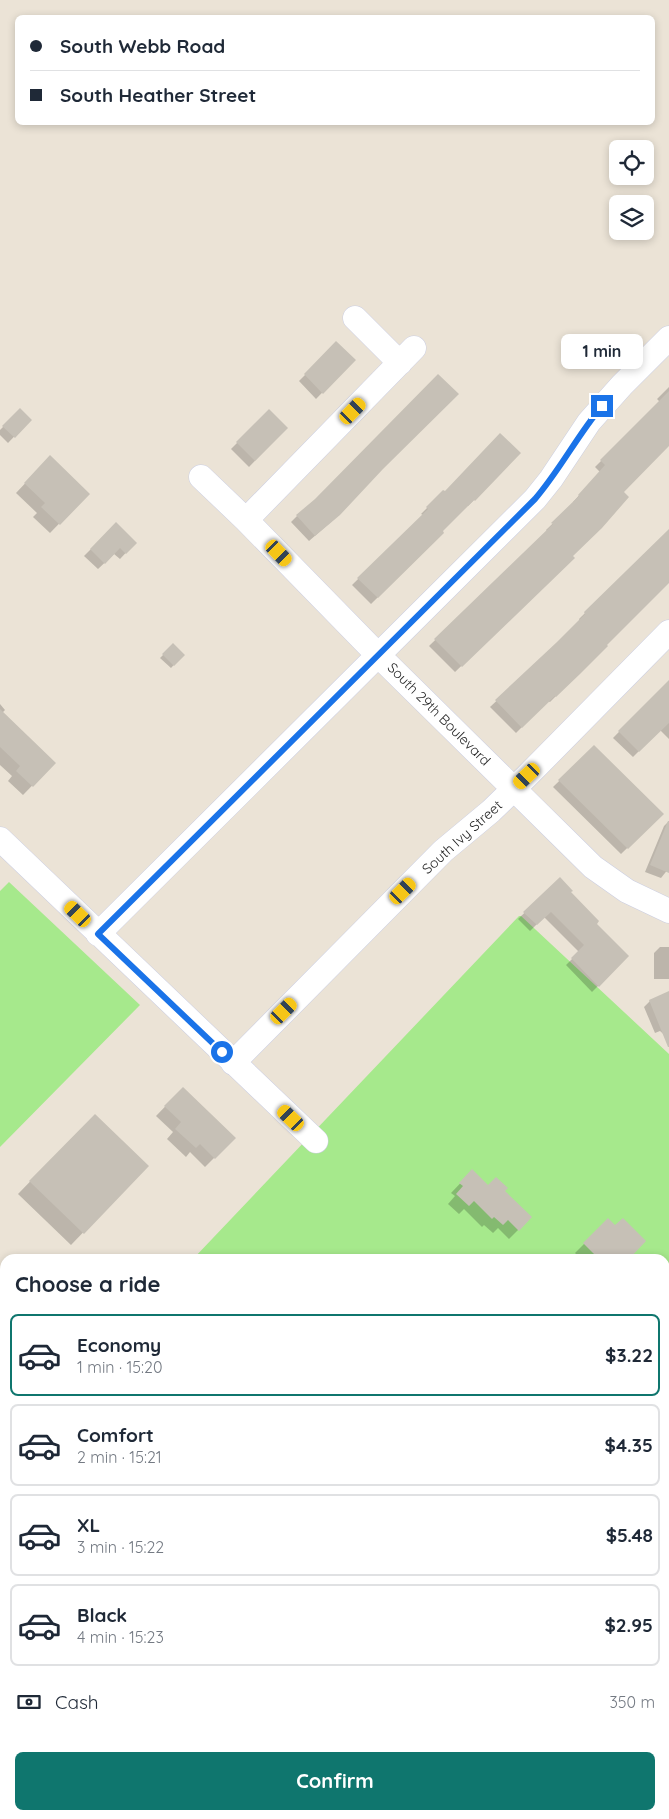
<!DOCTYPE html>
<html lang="en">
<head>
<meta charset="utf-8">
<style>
  :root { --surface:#fff; --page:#f2f2f3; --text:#1f2937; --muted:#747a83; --line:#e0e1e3; --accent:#0f766e }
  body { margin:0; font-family:Quicksand,sans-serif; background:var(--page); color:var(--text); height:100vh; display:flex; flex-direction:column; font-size:19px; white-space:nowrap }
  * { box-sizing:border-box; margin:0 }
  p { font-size:16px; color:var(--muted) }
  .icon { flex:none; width:28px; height:28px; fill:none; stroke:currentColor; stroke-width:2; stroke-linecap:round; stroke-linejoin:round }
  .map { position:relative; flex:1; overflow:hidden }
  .panel { position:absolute; left:0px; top:1254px; width:670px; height:566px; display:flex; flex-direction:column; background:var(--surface); border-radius:15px 15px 0 0; box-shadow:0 2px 8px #0003 }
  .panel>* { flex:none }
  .banner { position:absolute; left:15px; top:15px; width:640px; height:110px; border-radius:8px; box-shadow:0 2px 8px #0003; display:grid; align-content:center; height:110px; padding:0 15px; background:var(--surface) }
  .controls { position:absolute; left:609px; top:140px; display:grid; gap:10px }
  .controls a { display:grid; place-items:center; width:45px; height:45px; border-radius:8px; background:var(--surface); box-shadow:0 2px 8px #0003; font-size:25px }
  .end { position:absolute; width:22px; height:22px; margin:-11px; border:6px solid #1a73e8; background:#fff; box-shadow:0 0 0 2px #fff }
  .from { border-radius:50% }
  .bubble { position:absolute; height:35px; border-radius:8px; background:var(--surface); box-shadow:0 2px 8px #0003; font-size:16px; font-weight:700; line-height:35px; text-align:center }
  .car { position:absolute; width:15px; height:30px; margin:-15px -8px; border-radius:6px; box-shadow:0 0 4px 1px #0007; background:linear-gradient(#f5c518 24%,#345 0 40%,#f5c518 0 76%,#345 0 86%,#f5c518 0) }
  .banner b { display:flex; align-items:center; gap:18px; height:48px; font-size:19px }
  .banner b+b { border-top:1px solid var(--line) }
  .banner i { width:12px; height:12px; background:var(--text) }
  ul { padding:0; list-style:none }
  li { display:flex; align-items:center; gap:15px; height:82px; margin:0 10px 8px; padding:0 5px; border:2px solid var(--line); border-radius:8px }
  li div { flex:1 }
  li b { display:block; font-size:19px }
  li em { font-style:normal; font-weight:700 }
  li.on { border-color:var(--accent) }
  li>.icon { width:45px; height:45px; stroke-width:1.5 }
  h2 { padding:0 15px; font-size:22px; line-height:60px }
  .pay { display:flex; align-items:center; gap:12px; height:55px; padding:0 15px; font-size:19px }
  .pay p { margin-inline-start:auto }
  .action { display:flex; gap:10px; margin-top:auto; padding:10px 15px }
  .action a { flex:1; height:58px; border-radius:8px; background:var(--accent); color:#fff; font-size:20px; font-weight:700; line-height:58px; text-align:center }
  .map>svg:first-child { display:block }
  .green { fill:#a6e98c }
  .pitch { fill:#bdf186 }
  .shadow { fill:#0003 }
  .building { fill:#c6c0b6 }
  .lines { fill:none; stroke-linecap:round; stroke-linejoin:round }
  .minor-casing { stroke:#cbcee2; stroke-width:25 }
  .minor { stroke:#fff; stroke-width:24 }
  .route { stroke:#1a73e8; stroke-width:6 }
  .labels { text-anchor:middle; stroke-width:4; stroke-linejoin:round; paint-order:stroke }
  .street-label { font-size:14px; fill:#272727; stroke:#fff }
</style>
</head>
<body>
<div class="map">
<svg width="669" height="1819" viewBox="0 0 669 1819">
  <rect width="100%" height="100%" fill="#ebe3d6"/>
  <path class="green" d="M9 882 140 1005 0 1147V891Z
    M519 916H521L669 1054V1271L665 1275V1259H193Z
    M665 1472 669 1476V1819H175L174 1815H665Z"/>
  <path class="pitch" d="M665 1660 669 1664V1819H636L632 1815H665Z
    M406 1815H463L467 1819H410Z"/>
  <path class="shadow" d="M337 343 354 360 316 399 299 381Z
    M669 387V445L622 492 571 556 573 558 455 672 429 646 547 531 546 530 574 503 573 502 600 472 595 467 660 402 657 399Z
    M20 410 30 420 8 443 0 435V430Z
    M269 411 287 428 249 467 231 449Z
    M519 453 474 500 468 506 467 505 441 532 443 533 371 604 352 585 423 515 421 514 443 492 445 493Z
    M50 457 88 494 50 533 33 517 37 513 16 493Z
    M297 516 332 521 309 541 291 522Z
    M116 524 135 543 120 559 114 554 98 569 84 556Z
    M669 530V582L605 645 572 680 550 702 548 701 516 733 490 707 558 643 580 621 579 619Z
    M173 645 183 655 171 668 160 658Z
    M669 681V739L660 730 633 757 613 738Z
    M0 704 5 710 2 713 54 763 23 795 8 781 12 776 0 765Z
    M594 747 662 814 621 854 553 787Z
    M669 821V868L661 878 645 872 664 826Z
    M560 879 595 924 628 956 592 992 566 965 579 952 544 917 530 931 518 919Z
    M660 947H669V979H654V953Z
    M669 992V1039L660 1031 655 1033 644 1007 650 1001Z
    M183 1088 234 1138 205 1167 190 1152 186 1157 167 1139 173 1132 156 1116Z
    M82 1128 147 1166 71 1245 18 1194Z
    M472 1171 488 1187 503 1191 531 1217 509 1239 498 1228 493 1233 484 1225 482 1227 464 1209 459 1214 448 1204 455 1196 451 1193Z
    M608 1220 627 1259H581L575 1253Z
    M665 1360 669 1364V1430L665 1427Z
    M0 1403 5 1411V1537L0 1538Z
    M0 1559 5 1561V1629L0 1626Z
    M0 1771 5 1776V1809L0 1814Z
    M97 1815H147L148 1819H98Z"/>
  <path class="building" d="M336 341 356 360 323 394 304 374Z
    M438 374 459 394 383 469 340 515 315 536 296 515 315 499Z
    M669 391V446L624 492 629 497 602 528 573 556 575 558 462 667 434 639 553 524 551 523 579 496 578 495 605 465 600 460Z
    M20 408 32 420 15 438 2 426Z
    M269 409 288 428 255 461 236 442Z
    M500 433 521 453 475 501 474 500 443 531 444 533 378 598 357 578 428 509 426 507 443 490 445 491Z
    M50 455 90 494 60 525 41 507 45 503 24 483Z
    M116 522 137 543 126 554 120 548 105 564 90 549Z
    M669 529V583L607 645 608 646 580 674 556 697 555 696 522 728 495 700 557 642 585 614 584 612Z
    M173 643 185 655 174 666 162 654Z
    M669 680V723L639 752 618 731Z
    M0 709 56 763 33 787 16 771 20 766 0 747Z
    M594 745 664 814 628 849 558 780Z
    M668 821H669V873L650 865Z
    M560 877 573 891 571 892 599 921 597 924 629 956 599 987 571 958 584 945 551 912 537 925 523 912Z
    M669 991V1047H668L649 1000Z
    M183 1087 236 1138 215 1159 200 1144 196 1148 175 1129 181 1122 164 1106Z
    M95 1114 149 1166 84 1234 29 1181Z
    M472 1169 488 1185 496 1177 508 1188 505 1191 532 1217 519 1231 508 1220 503 1225 494 1217 492 1219 474 1201 469 1206 456 1194 463 1186 459 1183Z
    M608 1218 615 1225 623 1218 646 1241 629 1259H599L583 1243Z"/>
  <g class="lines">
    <defs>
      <path id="minor" d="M355 318 400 363
        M201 477 246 520 378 655 593 867 627 891 669 911
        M246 520 414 348
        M0 839 316 1141
        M98 934 535 499 551 479 589 422 622 385 669 338
        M233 1063 443 851 491 811 527 776 669 632
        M665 1301 669 1297
        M0 1363 5 1368
        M665 1462 669 1466
        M0 1682 5 1677
        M0 1723 5 1728
        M71 1815 72 1819"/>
    </defs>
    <use href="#minor" class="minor-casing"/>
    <use href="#minor" class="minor"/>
  </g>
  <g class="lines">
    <path class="route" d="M222 1052 98 934 535 499C560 470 577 436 602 406"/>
  </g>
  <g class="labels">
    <g class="street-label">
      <text transform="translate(439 714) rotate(45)" y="5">South 29th Boulevard</text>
      <text transform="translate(462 837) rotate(-42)" y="5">South Ivy Street</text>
    </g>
  </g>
</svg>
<div class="controls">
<a><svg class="icon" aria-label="locate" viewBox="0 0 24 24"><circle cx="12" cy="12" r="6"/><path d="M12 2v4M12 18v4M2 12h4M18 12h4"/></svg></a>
<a><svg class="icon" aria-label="layers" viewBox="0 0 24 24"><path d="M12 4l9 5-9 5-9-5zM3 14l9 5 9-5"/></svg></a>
</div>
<i class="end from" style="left:222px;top:1052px"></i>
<i class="end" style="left:602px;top:406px"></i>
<div class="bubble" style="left:561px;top:334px;width:82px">1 min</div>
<i class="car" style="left:353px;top:411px;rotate:44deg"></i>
<i class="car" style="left:279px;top:553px;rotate:136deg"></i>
<i class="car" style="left:527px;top:776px;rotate:226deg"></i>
<i class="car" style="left:403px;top:891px;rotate:45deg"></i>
<i class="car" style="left:78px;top:914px;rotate:314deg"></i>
<i class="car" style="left:284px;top:1011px;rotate:45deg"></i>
<i class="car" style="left:291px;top:1118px;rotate:314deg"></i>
<div class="banner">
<b><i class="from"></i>South Webb Road</b>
<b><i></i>South Heather Street</b>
</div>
<section class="panel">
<h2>Choose a ride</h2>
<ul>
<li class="on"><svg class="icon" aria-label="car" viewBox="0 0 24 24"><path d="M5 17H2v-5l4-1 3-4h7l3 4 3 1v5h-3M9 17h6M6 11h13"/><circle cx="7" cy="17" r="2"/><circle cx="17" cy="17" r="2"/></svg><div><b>Economy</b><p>1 min · 15:20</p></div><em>$3.22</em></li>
<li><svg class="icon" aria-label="car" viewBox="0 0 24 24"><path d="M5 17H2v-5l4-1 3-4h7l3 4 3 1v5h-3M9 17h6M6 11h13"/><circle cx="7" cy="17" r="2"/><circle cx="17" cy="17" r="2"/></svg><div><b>Comfort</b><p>2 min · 15:21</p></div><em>$4.35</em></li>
<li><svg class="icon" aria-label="car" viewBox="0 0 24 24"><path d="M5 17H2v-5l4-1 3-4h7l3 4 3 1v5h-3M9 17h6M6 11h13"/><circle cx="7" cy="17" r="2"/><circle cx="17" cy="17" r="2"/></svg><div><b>XL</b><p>3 min · 15:22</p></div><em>$5.48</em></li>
<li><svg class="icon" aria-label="car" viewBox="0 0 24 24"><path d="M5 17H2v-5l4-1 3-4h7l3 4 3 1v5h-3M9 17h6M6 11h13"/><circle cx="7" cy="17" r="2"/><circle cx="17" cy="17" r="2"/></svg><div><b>Black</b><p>4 min · 15:23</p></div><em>$2.95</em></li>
</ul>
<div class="pay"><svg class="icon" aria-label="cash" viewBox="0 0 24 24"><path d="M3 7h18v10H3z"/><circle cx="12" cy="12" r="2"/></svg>Cash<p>350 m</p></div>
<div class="action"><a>Confirm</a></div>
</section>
</div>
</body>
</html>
